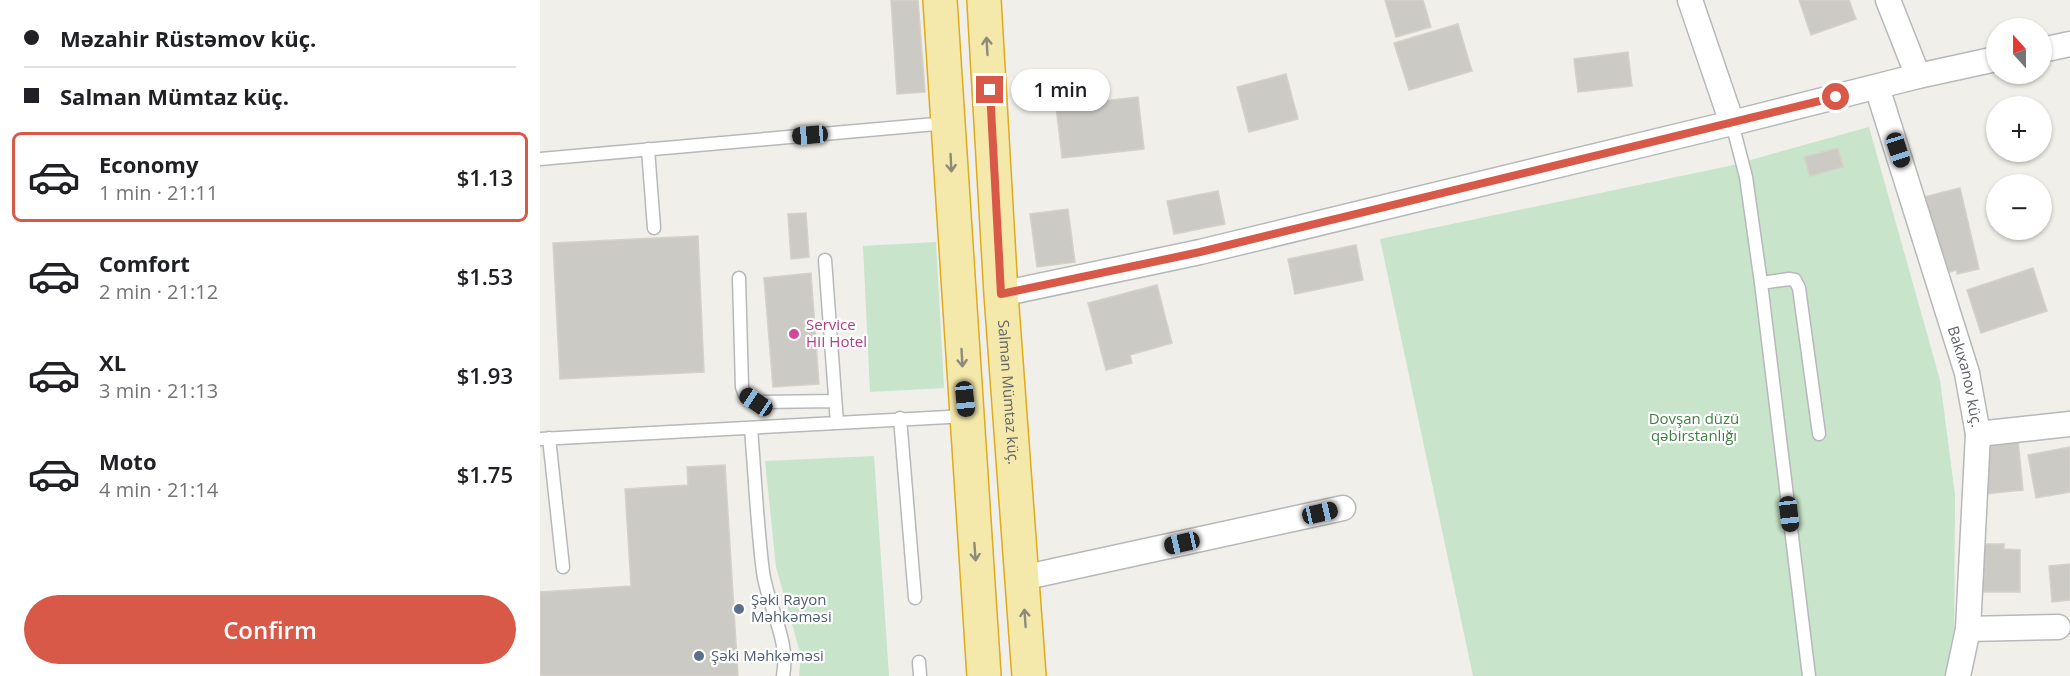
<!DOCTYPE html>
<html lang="en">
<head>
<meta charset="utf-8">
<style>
  :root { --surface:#fff; --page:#f6f6f6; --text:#202124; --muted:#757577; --line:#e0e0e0; --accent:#d85947 }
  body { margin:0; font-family:"Open Sans",sans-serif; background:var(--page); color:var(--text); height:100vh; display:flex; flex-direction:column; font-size:22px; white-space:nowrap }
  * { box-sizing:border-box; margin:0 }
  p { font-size:20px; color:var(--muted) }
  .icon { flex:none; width:33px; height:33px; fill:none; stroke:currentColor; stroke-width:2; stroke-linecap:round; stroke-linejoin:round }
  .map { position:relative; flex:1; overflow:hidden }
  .sheet { display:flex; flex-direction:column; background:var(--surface); width:540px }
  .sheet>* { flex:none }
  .hud { display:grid; align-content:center; height:132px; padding:0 24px; background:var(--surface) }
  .needle { width:39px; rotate:339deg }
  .tools { position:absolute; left:1446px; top:18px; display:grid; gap:12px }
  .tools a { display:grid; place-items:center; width:66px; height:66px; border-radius:50%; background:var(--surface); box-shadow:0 2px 4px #0004; font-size:30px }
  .end { position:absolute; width:27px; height:27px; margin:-14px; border:8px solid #d85947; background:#fff; box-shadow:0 0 0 3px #fff }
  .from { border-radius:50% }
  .bubble { position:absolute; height:42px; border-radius:21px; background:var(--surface); box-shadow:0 2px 4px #0004; font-size:20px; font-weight:600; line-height:42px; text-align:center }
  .car { position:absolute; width:18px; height:36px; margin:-18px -9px; border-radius:8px; box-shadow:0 0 4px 2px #0007; background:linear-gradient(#222 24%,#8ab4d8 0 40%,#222 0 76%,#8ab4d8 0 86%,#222 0) }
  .hud b { display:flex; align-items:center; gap:21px; height:57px; font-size:22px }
  .hud b+b { border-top:2px solid var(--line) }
  .hud i { width:15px; height:15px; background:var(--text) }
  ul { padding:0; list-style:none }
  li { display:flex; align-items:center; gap:18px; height:90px; margin:0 12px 9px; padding:0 12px; border:3px solid transparent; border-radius:9px }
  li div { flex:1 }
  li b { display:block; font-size:22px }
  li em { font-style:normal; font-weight:600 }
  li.selected { border-color:var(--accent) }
  li>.icon { width:54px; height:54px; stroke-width:1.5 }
  .button { display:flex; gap:12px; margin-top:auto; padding:12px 24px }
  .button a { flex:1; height:69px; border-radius:36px; background:var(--accent); color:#fff; font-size:24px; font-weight:600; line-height:69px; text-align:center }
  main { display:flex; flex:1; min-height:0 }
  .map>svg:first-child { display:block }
  .green { fill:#c8e4ca }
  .building { fill:#cccac5; stroke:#d4d1c8; stroke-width:1.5 }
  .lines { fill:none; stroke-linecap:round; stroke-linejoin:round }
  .service-casing { stroke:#b6b8bb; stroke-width:15 }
  .minor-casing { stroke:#b6b8bb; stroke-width:27 }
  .trunk-casing { stroke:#e0ab19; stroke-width:36 }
  .service { stroke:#fff; stroke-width:12 }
  .minor { stroke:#fff; stroke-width:24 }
  .trunk { stroke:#f4e8aa; stroke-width:33 }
  .oneway { stroke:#8c8b7b }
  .route { stroke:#d85947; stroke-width:8 }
  .hotel-dot { fill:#d1479c; stroke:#fff; stroke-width:2 }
  .service-dot { fill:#5c6f8a; stroke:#fff; stroke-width:2 }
  .labels { text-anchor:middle; stroke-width:4.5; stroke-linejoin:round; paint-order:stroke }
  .hotel-label { font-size:15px; fill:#b23c85; stroke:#fff; text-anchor:start }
  .street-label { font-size:15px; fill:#606367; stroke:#fff }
  .park-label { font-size:15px; fill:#3f7f44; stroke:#fff }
  .service-label { font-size:15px; fill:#4e5e75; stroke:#fff; text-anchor:start }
</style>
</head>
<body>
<main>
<section class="sheet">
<div class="hud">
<b><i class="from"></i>Məzahir Rüstəmov küç.</b>
<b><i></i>Salman Mümtaz küç.</b>
</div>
<ul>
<li class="selected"><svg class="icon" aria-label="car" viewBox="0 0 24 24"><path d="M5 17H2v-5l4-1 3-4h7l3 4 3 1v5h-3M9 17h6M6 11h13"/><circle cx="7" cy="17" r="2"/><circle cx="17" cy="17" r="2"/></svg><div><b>Economy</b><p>1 min · 21:11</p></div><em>$1.13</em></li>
<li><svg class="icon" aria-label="car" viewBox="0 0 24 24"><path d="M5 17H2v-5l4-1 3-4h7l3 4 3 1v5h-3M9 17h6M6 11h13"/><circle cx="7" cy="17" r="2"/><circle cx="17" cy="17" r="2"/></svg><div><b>Comfort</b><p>2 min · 21:12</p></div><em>$1.53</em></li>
<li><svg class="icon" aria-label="car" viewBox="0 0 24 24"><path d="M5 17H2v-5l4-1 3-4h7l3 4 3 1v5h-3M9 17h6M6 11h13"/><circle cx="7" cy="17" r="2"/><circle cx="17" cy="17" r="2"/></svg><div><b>XL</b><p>3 min · 21:13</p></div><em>$1.93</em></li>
<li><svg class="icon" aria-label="car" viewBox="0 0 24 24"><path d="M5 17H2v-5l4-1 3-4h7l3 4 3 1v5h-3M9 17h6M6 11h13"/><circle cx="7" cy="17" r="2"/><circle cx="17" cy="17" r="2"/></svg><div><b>Moto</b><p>4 min · 21:14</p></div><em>$1.75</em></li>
</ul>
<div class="button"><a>Confirm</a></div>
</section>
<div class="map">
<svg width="1530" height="676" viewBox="0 0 1530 676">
  <rect width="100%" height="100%" fill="#f0efe9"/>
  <path class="green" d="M1329 127 1400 380 1415 495 1414 660 1410 676H933L840 239 1189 166Z
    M396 242 404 388 330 392 323 246Z
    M334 456 349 676H259L261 656 236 567 225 461Z"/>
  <path class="building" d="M351 0H378L385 92 357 94Z
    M845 0H883L891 27 856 37Z
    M1259 0H1309L1316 19 1271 35Z
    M918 24 932 71 869 90 854 43Z
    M1088 52 1092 86 1038 92 1034 59Z
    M746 74 758 119 709 132 697 87Z
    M598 97 604 149 522 158 516 106Z
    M1298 148 1303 167 1270 176 1264 157Z
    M1420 188 1439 269 1417 274V270L1395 276 1376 199Z
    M678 191 685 224 634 234 627 201Z
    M528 209 535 262 497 267 490 214Z
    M266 213 269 257 251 259 248 214Z
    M158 236 164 372 20 379 13 243Z
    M816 245 823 280 755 294 748 259Z
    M1493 268 1507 311 1441 333 1427 290Z
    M271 273 279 384 233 387 224 278Z
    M617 285 632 343 590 355 592 363 566 370 548 303Z
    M1478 440 1483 490 1435 495 1430 444Z
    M1530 447V492L1496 498 1488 455Z
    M185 465 198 676H0V592L91 586 85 489 148 485 147 467Z
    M1436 544H1464V549L1480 550V592H1436Z
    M1530 564V600L1512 602 1509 566Z"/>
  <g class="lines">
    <defs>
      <path id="service" d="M1192 123 1206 177 1221 283 1269 676
        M108 149 114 228
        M0 159 407 123
        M285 260 297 423
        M199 278 202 387 205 395 216 402 294 401
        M1221 283 1249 279 1255 280 1259 288 1279 434
        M360 418 375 598
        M211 429C215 476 217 525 223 572 228 608 250 639 243 676
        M9 438 23 567
        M0 439 427 416
        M379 662 380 676"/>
      <g id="minor">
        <path d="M1150 0 1192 123"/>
        <path d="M1348 0 1378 76"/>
        <path d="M1502 50 1530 44"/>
        <path id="s1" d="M1337 87 1427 373 1438 434 1428 629 1418 676"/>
        <path d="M461 294 660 252 1192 123 1378 76 1456 59"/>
        <path d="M1438 434 1530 424"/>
        <path d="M482 578 803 508"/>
        <path d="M1428 629 1518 627"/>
      </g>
      <g id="trunk">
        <path d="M400 0 444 676"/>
        <path id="s2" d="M444 0 461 294 489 676"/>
      </g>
    </defs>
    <use href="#service" class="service-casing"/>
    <use href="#minor" class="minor-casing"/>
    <use href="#trunk" class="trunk-casing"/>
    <use href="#service" class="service"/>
    <use href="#minor" class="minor"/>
    <use href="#trunk" class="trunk"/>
  </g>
  <defs><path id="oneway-shaft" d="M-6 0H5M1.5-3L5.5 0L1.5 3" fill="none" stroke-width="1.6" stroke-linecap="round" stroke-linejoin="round" transform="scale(1.5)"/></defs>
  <g class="oneway">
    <use href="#oneway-shaft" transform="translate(447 46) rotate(-93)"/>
    <use href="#oneway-shaft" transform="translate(411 163) rotate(87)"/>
    <use href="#oneway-shaft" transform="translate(422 358) rotate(87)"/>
    <use href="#oneway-shaft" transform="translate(435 552) rotate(86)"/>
    <use href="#oneway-shaft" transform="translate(485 618) rotate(-94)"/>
  </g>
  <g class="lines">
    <path class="route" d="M450 90 461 294 660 252 1296 97"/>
  </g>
  <circle class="hotel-dot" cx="254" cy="334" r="6"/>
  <g class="service-dot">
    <circle cx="199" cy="609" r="6"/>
    <circle cx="159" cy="656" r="6"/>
  </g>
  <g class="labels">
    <g class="hotel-label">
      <text x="266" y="330">Service<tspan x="266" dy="17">HII Hotel</tspan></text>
    </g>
    <g class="street-label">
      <text dy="5" stroke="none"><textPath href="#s1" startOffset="303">Bakıxanov küç.</textPath></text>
      <text dy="5" stroke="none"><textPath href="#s2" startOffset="393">Salman Mümtaz küç.</textPath></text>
    </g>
    <g class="park-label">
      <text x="1154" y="424">Dovşan düzü<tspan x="1154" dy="17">qəbirstanlığı</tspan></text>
    </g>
    <g class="service-label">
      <text x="211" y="605">Şəki Rayon<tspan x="211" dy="17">Məhkəməsi</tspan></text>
      <text x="171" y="661">Şəki Məhkəməsi</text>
    </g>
  </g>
</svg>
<div class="tools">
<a><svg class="needle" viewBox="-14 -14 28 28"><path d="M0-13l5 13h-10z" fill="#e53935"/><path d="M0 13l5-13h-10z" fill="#757577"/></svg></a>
<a>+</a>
<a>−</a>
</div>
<i class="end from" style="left:1296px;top:97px"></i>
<i class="end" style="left:450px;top:90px"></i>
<div class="bubble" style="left:471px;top:69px;width:99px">1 min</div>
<i class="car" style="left:270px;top:135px;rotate:265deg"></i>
<i class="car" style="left:1358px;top:150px;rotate:162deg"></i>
<i class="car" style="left:425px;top:399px;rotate:174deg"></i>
<i class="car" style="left:216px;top:402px;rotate:304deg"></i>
<i class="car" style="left:780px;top:513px;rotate:77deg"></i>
<i class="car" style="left:1249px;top:514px;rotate:173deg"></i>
<i class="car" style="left:642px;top:543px;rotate:257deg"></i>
</div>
</main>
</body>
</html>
